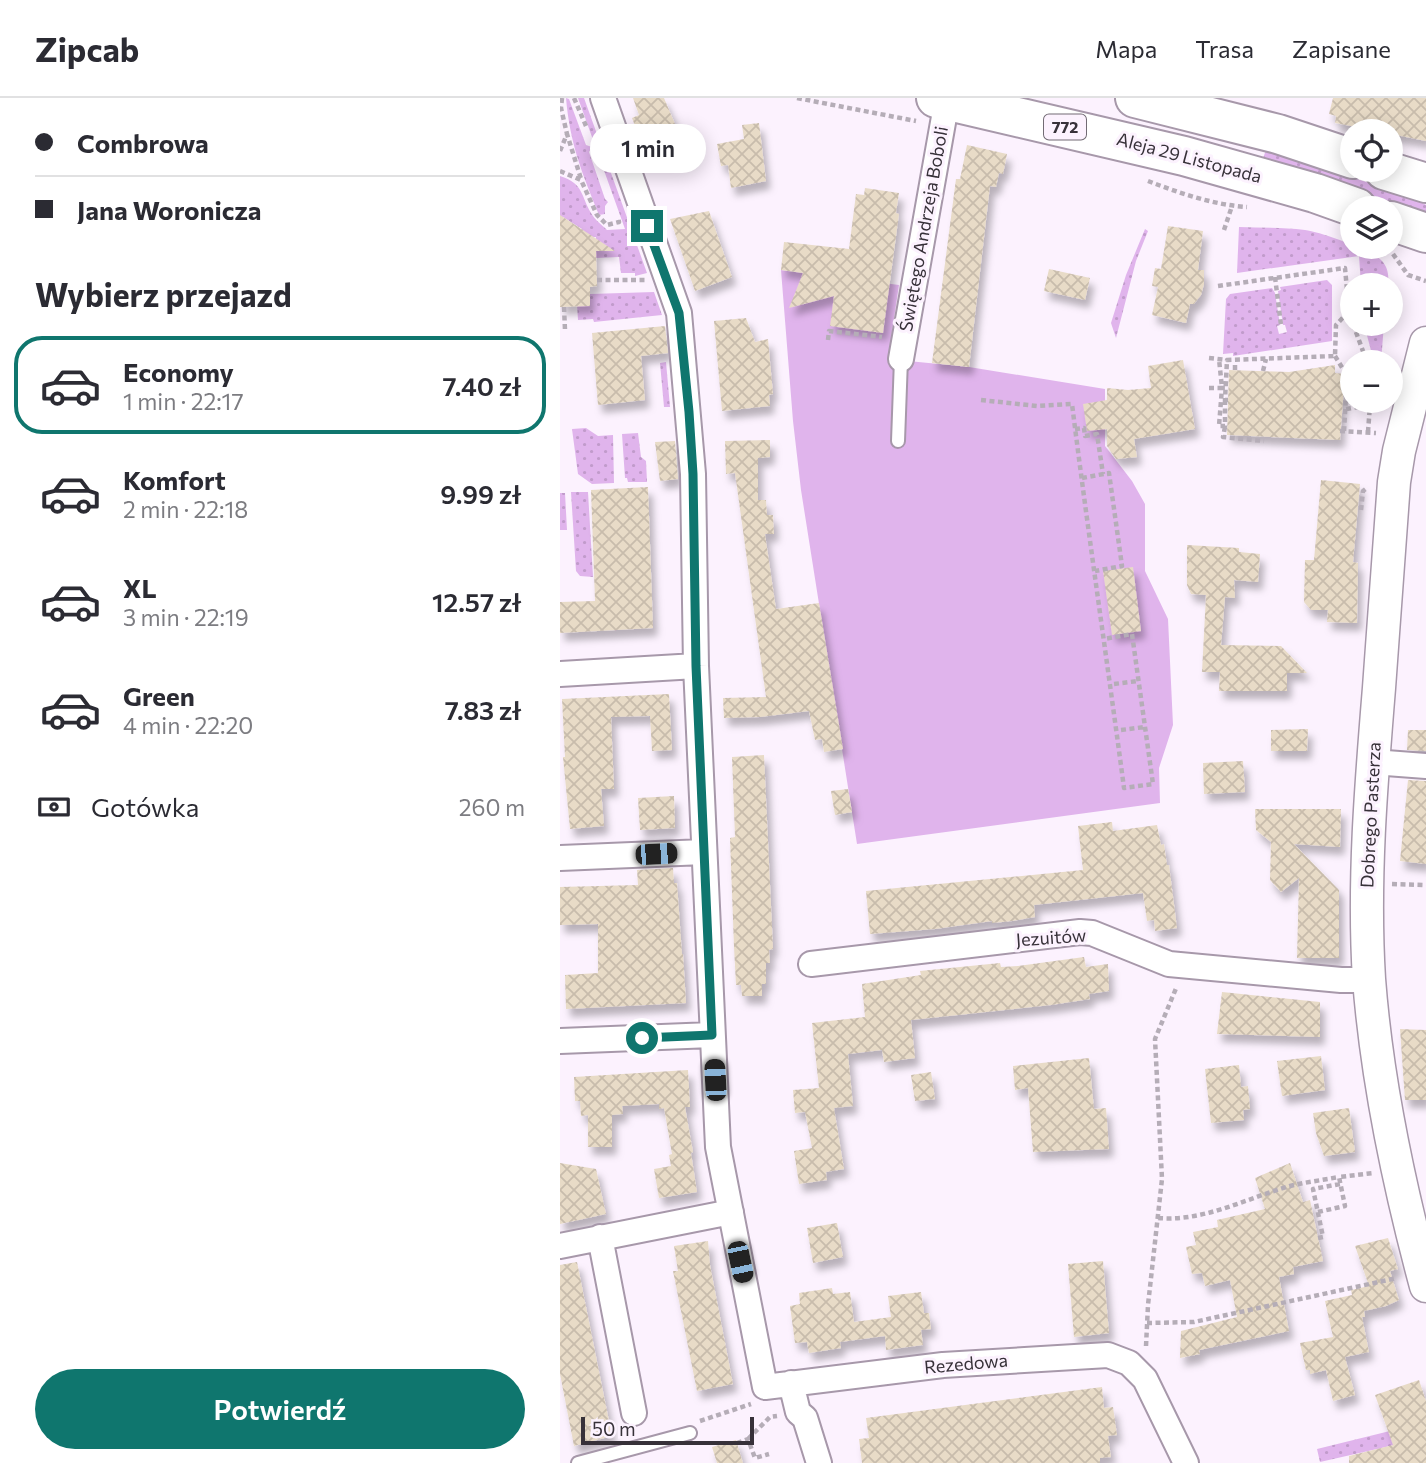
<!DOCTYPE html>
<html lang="pl">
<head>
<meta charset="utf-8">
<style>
  :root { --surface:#fff; --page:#f7f7f7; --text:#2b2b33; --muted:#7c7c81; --line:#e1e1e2; --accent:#0f766e }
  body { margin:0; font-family:Commissioner,sans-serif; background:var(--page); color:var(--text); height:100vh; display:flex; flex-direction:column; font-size:26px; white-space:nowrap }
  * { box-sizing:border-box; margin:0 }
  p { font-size:23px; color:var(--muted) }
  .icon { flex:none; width:38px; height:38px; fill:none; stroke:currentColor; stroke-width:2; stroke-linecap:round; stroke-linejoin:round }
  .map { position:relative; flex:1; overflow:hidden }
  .details { display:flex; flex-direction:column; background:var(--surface); width:560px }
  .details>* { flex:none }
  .top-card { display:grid; align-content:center; height:154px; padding:0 35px; background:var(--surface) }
  .controls { position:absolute; left:780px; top:21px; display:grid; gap:14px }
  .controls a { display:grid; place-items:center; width:63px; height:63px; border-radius:50%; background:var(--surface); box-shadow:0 4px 18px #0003; font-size:35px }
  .scale { position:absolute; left:21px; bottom:18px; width:173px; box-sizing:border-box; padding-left:7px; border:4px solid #373139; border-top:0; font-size:19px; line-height:24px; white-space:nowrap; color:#373139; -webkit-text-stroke:5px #fcf2fe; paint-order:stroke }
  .end { position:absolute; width:32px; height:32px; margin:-16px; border:9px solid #0f766e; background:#fff; box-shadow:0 0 0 4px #fff }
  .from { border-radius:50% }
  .bubble { position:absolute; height:49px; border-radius:24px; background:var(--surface); box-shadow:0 4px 18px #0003; font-size:23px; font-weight:600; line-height:49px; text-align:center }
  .car { position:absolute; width:21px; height:42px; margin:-21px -10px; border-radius:9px; box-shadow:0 0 5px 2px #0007; background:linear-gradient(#222 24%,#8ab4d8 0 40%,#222 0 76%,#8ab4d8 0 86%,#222 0) }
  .top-card b { display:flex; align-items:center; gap:24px; height:66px; font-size:26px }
  .top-card b+b { border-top:2px solid var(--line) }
  .top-card i { width:18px; height:18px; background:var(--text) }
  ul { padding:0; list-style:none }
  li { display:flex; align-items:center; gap:21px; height:98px; margin:0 14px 10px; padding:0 21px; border:4px solid transparent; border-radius:28px }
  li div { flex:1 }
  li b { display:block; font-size:26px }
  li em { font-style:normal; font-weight:600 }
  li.on { border-color:var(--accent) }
  li>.icon { width:63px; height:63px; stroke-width:1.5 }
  h2 { padding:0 35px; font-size:32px; line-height:84px }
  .pay { display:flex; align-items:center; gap:18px; height:77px; padding:0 35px; font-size:26px }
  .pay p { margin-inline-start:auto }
  .primary-button { display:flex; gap:14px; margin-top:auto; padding:14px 35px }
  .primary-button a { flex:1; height:80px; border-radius:42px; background:var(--accent); color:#fff; font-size:28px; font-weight:600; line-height:80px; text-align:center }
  header { display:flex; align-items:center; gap:42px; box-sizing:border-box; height:98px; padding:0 35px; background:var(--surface); border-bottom:2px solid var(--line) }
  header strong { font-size:33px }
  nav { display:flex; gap:38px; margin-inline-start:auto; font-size:24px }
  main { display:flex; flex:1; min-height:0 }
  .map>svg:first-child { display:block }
  .green { fill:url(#green-dots) }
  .pitch { fill:#e0b4ec }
  .building { fill:url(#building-cross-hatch); filter:url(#shadow) }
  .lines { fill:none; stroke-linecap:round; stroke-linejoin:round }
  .service-casing { stroke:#a798aa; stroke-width:16 }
  .minor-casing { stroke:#a798aa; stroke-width:28 }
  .tertiary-casing { stroke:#a798aa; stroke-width:35 }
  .primary-casing { stroke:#a798aa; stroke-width:42 }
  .path { stroke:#b5adb7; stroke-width:4.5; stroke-dasharray:5 3.5; stroke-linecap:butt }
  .service { stroke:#fff; stroke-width:12 }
  .minor { stroke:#fff; stroke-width:24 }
  .tertiary { stroke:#fff; stroke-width:32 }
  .primary { stroke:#fff; stroke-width:38 }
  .route { stroke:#0f766e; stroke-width:9 }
  .labels { text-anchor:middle; stroke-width:6; stroke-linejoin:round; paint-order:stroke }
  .shield { fill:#fcf2fe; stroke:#726b74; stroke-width:2 }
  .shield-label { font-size:16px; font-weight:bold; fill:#373139 }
  .street-label { font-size:18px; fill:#373139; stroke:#fcf2fe }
</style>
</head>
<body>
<header>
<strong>Zipcab</strong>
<nav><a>Mapa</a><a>Trasa</a><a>Zapisane</a></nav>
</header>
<main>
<section class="details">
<div class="top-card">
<b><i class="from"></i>Combrowa</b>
<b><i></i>Jana Woronicza</b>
</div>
<h2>Wybierz przejazd</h2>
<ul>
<li class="on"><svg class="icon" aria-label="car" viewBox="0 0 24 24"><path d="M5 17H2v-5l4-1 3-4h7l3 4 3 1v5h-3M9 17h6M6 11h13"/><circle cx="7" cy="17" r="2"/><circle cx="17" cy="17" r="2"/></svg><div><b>Economy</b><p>1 min · 22:17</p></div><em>7.40 zł</em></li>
<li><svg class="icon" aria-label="car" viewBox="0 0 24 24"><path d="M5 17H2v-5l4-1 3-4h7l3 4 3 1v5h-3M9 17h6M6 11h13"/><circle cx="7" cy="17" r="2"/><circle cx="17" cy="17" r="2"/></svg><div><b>Komfort</b><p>2 min · 22:18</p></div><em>9.99 zł</em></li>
<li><svg class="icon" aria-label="car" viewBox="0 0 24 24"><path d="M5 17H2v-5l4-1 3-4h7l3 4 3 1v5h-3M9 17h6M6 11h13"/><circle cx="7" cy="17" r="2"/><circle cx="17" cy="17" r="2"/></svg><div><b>XL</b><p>3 min · 22:19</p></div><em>12.57 zł</em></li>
<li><svg class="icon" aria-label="car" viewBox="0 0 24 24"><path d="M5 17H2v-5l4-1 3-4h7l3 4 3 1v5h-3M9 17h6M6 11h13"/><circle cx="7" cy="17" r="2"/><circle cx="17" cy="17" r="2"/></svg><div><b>Green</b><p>4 min · 22:20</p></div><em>7.83 zł</em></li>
</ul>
<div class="pay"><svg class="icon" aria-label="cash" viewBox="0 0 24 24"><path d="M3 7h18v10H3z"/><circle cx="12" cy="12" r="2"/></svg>Gotówka<p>260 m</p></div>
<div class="primary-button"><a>Potwierdź</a></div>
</section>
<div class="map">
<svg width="866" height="1365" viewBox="0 0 866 1365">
  <defs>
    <pattern id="green-dots" width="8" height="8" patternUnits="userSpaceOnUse" patternTransform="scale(1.75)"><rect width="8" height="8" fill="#e0b4ec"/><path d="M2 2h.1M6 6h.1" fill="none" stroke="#c19bcb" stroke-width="1.8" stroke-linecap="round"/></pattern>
    <pattern id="building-cross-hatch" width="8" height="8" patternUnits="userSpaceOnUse" patternTransform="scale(1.75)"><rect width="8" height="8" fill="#e8dbc7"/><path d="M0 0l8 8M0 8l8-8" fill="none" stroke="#c8bcac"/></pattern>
    <filter id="shadow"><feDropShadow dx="4.5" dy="8" stdDeviation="3.5" flood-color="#0004"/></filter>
  </defs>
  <rect width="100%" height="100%" fill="#fcf2fe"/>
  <path class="green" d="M6 0 9 1 26 47 32 49 29 54 45 101 48 104 45 108V116L39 117C22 75 10 46 6 0Z
    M18 0H24L87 175 75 178V175H61L59 159 36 160V139H22V131L3 119H0V78C24 86 20 96 31 115 35 122 42 127 47 132L65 131Z
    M706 52 850 98 866 107V118L796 91 702 63Z
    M679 129C701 130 723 129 745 132 761 134 810 152 821 162 828 169 829 177 828 187H801L799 158 677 175Z
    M585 131 588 133 576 163 556 240 551 225 566 177Z
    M767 182 772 187V243L673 258V255L663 256 666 201 670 196 712 190 715 195 720 227 717 228 719 236 727 234 725 227H723L718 193 721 192 720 189Z
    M94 194 102 217 34 224 33 221 18 222 17 206 30 196Z
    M804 226H824L821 264H814Z
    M106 264 110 309H104L100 265Z
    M26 330 38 338 53 337 54 385 32 386 18 376 12 331Z
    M78 335 81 359 86 363 87 384H68L67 380H65L62 336Z
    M11 394H28L33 479 20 478 16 473Z
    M0 395H5L7 432H0Z
    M834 1332 839 1346 760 1364 757 1351Z"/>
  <path class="pitch" d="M221 172 339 187 328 261 409 269 545 291V348L572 383 585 406V473L608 521 613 627 599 670 600 705 297 746 241 392 233 323Z"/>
  <path class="building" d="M73 0H104L115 26 79 38 72 20 79 17Z
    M773 0H866V43L831 36V33H818L775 25 776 18 769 16Z
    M199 25 206 83 171 90 168 67 161 68 157 46 184 41 182 27Z
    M407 47 447 56 443 76 439 75 436 89 430 88 409 269 372 265 396 81H400Z
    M305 90 339 95 336 115 339 116 323 235 270 228 274 198 229 210 243 175 221 172 224 144 289 151 296 96 304 97Z
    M149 113 172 179 135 193 110 121Z
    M0 117 55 153H36L37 188 30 189V208L0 209Z
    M608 128 643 133 638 172H644V186L641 197 634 206H630L626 225 592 217 598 189 592 188 595 170 601 171Z
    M489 171 530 180 525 202 484 193Z
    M186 220 195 244 208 241 213 296 209 297 210 308 162 313 154 223Z
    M105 228 108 255 81 258 85 302 38 307 32 235Z
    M623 262 635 331 574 341 577 359 556 361 547 348V331L527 333 523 306 547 302V290L568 292 591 290 588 268Z
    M775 267V275L785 276 780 342 667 337 669 272 729 274Z
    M210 342V359L198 360V402H206L207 417H213L214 436H205L216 511 259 505 283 651 264 654 262 641 255 642 249 613 200 619 164 620 163 600 206 599 175 375 166 376 165 343Z
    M115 343 118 381 100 383 95 344Z
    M761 382 800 386 793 464 798 465 797 525 767 524 768 512H751L744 504 745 462H754Z
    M88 389 93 530 0 535V504L35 503 31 392Z
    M627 447 679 450V454L700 456 698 484 674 482 675 500 665 499 661 547 721 548 747 575H727V593H659L660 574H642L646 497 631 496 627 487Z
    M573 469 581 533 552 537 543 473Z
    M109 596 112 652 92 653 90 618 51 619 54 691H41L44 728 10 731 3 659H5L2 601Z
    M748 631 747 653H711V632Z
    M848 632H866V653L847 652Z
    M204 657 213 851 209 852 210 865H206V886H202V898H182L181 887H176L174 849 170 740 175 739 172 659Z
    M683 663 685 694 644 696 643 665Z
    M848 682 866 683V766L840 763Z
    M288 691 292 714 275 717 271 693Z
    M114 698 115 730 80 732 78 700Z
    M695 711H781L780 749 734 746 779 792V860H737L739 780 721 794 710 782 711 744 696 732Z
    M552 724 553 733 597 727 601 747 604 746 607 767H609L617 830 595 833 594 822 587 823 583 795 474 807 475 819 452 823 432 825V823L375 831 310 836 306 793 523 772 518 728Z
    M113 770 114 785H117L122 856H123L126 905 6 911 5 877 38 875V826L0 827V789L78 787 77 772Z
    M524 859 526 869 548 866 549 893 529 896 530 901 491 907 351 922 355 960 324 964 322 952 288 956 293 1008 274 1010 284 1071 266 1074 267 1082 239 1086 234 1053 252 1050 245 1014 235 1015 233 992 259 990 252 925 305 919 302 886 361 877 360 873 440 865 441 869 458 868Z
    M662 894 760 904V939L657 936Z
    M840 931 866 932V1002H845Z
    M761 958 765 992 722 998 717 963Z
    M529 960 534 1011 546 1010 549 1051 473 1054 468 990 455 992 453 968Z
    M679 967 681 989 688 988 690 1011 683 1012 684 1022 651 1025 645 971Z
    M128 972 130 1009H125L133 1054 131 1055 137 1094 99 1100 94 1071 111 1068 109 1057 112 1056 104 1010 99 1011V1006L62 1008 63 1016 52 1017V1049H28V1017L21 1018 20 1003H15L14 979Z
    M371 974 375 1001 355 1003 351 977Z
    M789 1010 795 1054 764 1058 756 1035 753 1015Z
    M0 1065 36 1071 46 1116 0 1126Z
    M730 1065 743 1104 750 1102 763 1163 733 1169 734 1176 719 1179 729 1233 639 1252 640 1256 620 1260 621 1233 677 1219 670 1182 645 1188 642 1175 632 1176 626 1149 636 1147 633 1134 658 1129 657 1122 705 1111 695 1080Z
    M277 1125 283 1159 253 1165 247 1130Z
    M828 1140 838 1171 830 1173 839 1202 826 1208 804 1213 805 1219H802L809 1254 785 1259 795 1297 773 1303 766 1272 750 1276V1272H746L740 1245 773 1239 765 1203 792 1197 791 1192 809 1188 795 1148Z
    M148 1143 150 1167 173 1286 137 1293 113 1173H118L114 1148Z
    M543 1163 549 1235 514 1239 508 1166Z
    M17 1164 52 1338 14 1348 0 1276V1167Z
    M272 1190 273 1196 290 1194 294 1224 331 1219 328 1198 361 1194 364 1215H369L371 1231 361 1232 363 1247 326 1252 325 1238 280 1244 281 1250 249 1255 247 1244 235 1245 230 1208 240 1206 239 1195Z
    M859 1282 866 1303V1365H789V1358L833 1347 815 1297Z
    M542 1289 544 1310 553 1309 557 1337 548 1338 551 1359 540 1360V1365H302L299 1341 309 1340 306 1320Z
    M176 1342 183 1365H157L152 1349Z"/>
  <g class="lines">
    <defs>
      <path id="service" d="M338 343 341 261
        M18 1365 130 1335"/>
      <path id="minor" d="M43 0 119 215 133 376 136 568 158 1049 205 1289 383 1267 548 1257 569 1265 585 1281 626 1365
        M341 261 387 2
        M0 576 136 568
        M813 664 866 668
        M0 760 144 754
        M251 866 520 834 532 835 609 866 781 882H809
        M0 943 152 937
        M40 1139 74 1315
        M0 1148 171 1114
        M231 1285 238 1314 245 1320 259 1365"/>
      <path id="tertiary" d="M866 245 839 353 834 384C829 452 824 521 819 590 811 687 803 784 809 881 817 985 839 1088 866 1188"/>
      <path id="primary" d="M376 0 624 58 755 95 797 110
        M575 0 718 36 793 61
        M824 72 866 85
        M831 123 866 135"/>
    </defs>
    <use href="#service" class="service-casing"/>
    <use href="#minor" class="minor-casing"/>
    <use href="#tertiary" class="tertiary-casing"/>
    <use href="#primary" class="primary-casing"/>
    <path class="path" d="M2 0 1 10 7 36
      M14 0 26 28
      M237 0 356 23
      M0 53 7 36 21 81
      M0 73 21 82 37 117 47 127 59 124 58 119
      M588 83C619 95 654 107 687 109
      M664 132 672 108
      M833 156 848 177 866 183
      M715 179 721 227
      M37 182H85
      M658 188 785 170 789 213 793 225
      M4 209 5 232
      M793 226 807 264
      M268 242 269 233 322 239
      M775 258 786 276
      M649 260 667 262
      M675 272V266
      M703 273 706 261
      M649 290H662L659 261
      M421 302 477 308 512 306C528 434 547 562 564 690L593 686 572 536 544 541
      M665 302V328H659L662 290H666
      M668 302H665L667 262 775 258 776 227 789 213
      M786 311 810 307 811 303
      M665 329 663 339 704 343
      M515 331 524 330 525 338 537 336 543 376
      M780 333 816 335
      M784 333 787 279
      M808 334 810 307
      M522 380 549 375 562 468 535 473
      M801 412 803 393 807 390
      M554 586 578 583
      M561 632 585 629
      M832 786 866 787
      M758 1114 785 1108 779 1079 814 1075
      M598 1120C644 1124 687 1100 730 1088 746 1084 763 1082 779 1079
      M758 1140 763 1139 753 1091 780 1086
      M587 1225 634 1224 837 1180
      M586 1248 588 1207 602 1081 595 941 617 888
      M140 1323 191 1306
      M188 1341 210 1319 217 1318
      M177 1345 188 1341 195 1360 209 1356"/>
    <use href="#service" class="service"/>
    <use href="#minor" class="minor"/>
    <use href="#tertiary" class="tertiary"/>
    <use href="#primary" class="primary"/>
  </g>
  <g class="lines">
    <path class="route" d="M82 940 152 937 136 568 133 376 129 314 119 215 87 128"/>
  </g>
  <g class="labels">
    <rect class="shield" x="484" y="16.5" width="42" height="25" rx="5"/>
    <g class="shield-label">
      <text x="505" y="35">772</text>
    </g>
    <g class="street-label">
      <text transform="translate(629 60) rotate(15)" y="6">Aleja 29 Listopada</text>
      <text transform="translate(364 131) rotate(-80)" y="6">Świętego Andrzeja Boboli</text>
      <text transform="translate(811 717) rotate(-87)" y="6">Dobrego Pasterza</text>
      <text transform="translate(491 840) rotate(-4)" y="6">Jezuitów</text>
      <text transform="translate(406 1266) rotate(-5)" y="6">Rezedowa</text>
    </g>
  </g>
</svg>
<div class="controls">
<a><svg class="icon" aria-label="locate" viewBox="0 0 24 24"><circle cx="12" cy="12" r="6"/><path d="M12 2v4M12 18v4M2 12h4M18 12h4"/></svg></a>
<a><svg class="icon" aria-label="layers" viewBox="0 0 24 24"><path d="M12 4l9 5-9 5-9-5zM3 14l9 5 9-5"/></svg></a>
<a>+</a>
<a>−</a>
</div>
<div class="scale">50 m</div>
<i class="end from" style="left:82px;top:940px"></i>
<i class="end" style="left:87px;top:128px"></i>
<div class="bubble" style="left:30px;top:26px;width:116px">1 min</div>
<i class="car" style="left:96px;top:756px;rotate:87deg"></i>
<i class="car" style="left:155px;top:982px;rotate:357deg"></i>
<i class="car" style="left:180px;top:1164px;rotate:168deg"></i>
</div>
</main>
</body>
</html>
